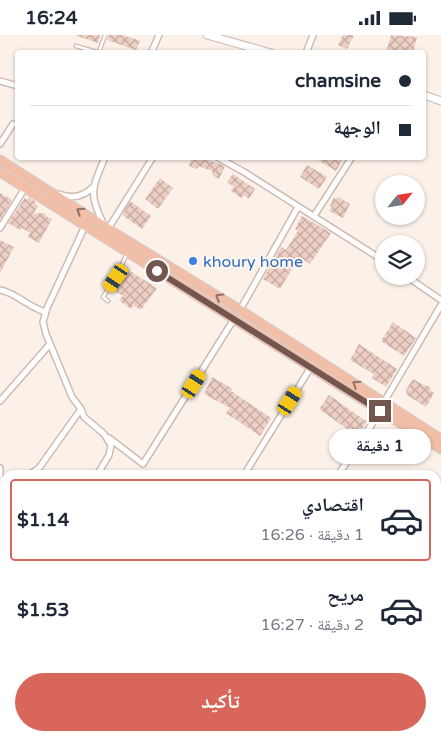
<!DOCTYPE html>
<html lang="ar">
<head>
<meta charset="utf-8">
<style>
  :root { --surface:#fff; --page:#f2f2f3; --text:#1f2937; --muted:#747a83; --line:#e0e1e3; --accent:#d9665a }
  body { margin:0; font-family:"Varela Round","Noto Naskh Arabic",sans-serif; background:var(--page); color:var(--text); direction:rtl; height:100vh; display:flex; flex-direction:column; font-size:19px; white-space:nowrap }
  * { box-sizing:border-box; margin:0 }
  p { font-size:16px; color:var(--muted) }
  .icon { flex:none; width:28px; height:28px; fill:none; stroke:currentColor; stroke-width:2; stroke-linecap:round; stroke-linejoin:round }
  .map { position:relative; flex:1; overflow:hidden; direction:ltr }
  .drawer { position:absolute; left:0px; top:435px; width:441px; height:271px; display:flex; flex-direction:column; background:var(--surface); border-radius:15px 15px 0 0; box-shadow:0 1px 4px #0004; direction:rtl }
  .drawer>* { flex:none }
  .hud { position:absolute; left:15px; top:15px; width:411px; height:110px; border-radius:5px; box-shadow:0 1px 4px #0004; direction:rtl; display:grid; align-content:center; height:110px; padding:0 15px; background:var(--surface) }
  .needle { width:32px; rotate:60deg }
  .tools { position:absolute; left:375px; top:140px; display:grid; gap:10px }
  .tools a { display:grid; place-items:center; width:50px; height:50px; border-radius:50%; background:var(--surface); box-shadow:0 1px 4px #0004; font-size:25px }
  .end { position:absolute; width:22px; height:22px; margin:-11px; border:6px solid #73574f; background:#fff; box-shadow:0 0 0 2px #fff }
  .from { border-radius:50% }
  .bubble { position:absolute; height:35px; border-radius:18px; background:var(--surface); box-shadow:0 1px 4px #0004; font-size:16px; font-weight:700; line-height:35px; text-align:center; direction:rtl }
  .car { position:absolute; width:15px; height:30px; margin:-15px -8px; border-radius:6px; box-shadow:0 0 4px 1px #0007; background:linear-gradient(#f5c518 24%,#345 0 40%,#f5c518 0 76%,#345 0 86%,#f5c518 0) }
  .hud b { display:flex; align-items:center; gap:18px; height:48px; font-size:19px }
  .hud b+b { border-top:1px solid var(--line) }
  .hud i { width:12px; height:12px; background:var(--text) }
  ul { padding:9px 0 0; list-style:none }
  li { display:flex; align-items:center; gap:15px; height:82px; margin:0 10px 8px; padding:0 5px; border:2px solid transparent; border-radius:5px }
  li div { flex:1 }
  li b { display:block; font-size:19px }
  li em { font-style:normal; font-weight:700 }
  li.selected { border-color:var(--accent) }
  li>.icon { width:45px; height:45px; stroke-width:1.5 }
  .cta { display:flex; gap:10px; margin-top:auto; padding:10px 15px }
  .cta a { flex:1; height:58px; border-radius:30px; background:var(--accent); color:#fff; font-size:20px; font-weight:700; line-height:58px; text-align:center }
  .status { display:flex; justify-content:space-between; align-items:center; height:35px; padding:0 25px; background:var(--surface); direction:ltr }
  .status svg { height:14px; fill:currentColor }
  .map>svg:first-child { display:block }
  .building { fill:url(#building-cross-hatch) }
  .lines { fill:none; stroke-linecap:round; stroke-linejoin:round }
  .service-casing { stroke:#cebbb3; stroke-width:5 }
  .minor-casing { stroke:#cebbb3; stroke-width:8 }
  .secondary-casing { stroke:#d0bab1; stroke-width:9 }
  .trunk-casing { stroke:#d8d0ce; stroke-width:11 }
  .service { stroke:#fff; stroke-width:2.5 }
  .minor { stroke:#fff; stroke-width:5 }
  .secondary { stroke:#fff; stroke-width:7 }
  .trunk { stroke:#f1bea7; stroke-width:9 }
  .oneway { stroke:#927165 }
  .route { stroke:#73574f; stroke-width:6 }
  .shop-dot { fill:#3f7fe0; stroke:#fdf6ef; stroke-width:2 }
  .labels { text-anchor:middle; stroke-width:4; stroke-linejoin:round; paint-order:stroke }
  .shop-label { font-size:16px; fill:#366cbe; stroke:#fdf6ef; text-anchor:start }
</style>
</head>
<body>
<div class="status"><b>16:24</b><svg viewBox="0 0 49 12"><path d="M0 12V9h3v3zM5 12V6h3v6zM10 12V3h3v9zM15 12V0h3v12zM26 1h20v11H26zM47 4h2v5h-2z"/></svg></div>
<div class="map">
<svg width="441" height="706" viewBox="0 0 441 706">
  <defs>
    <pattern id="building-cross-hatch" width="8" height="8" patternUnits="userSpaceOnUse" patternTransform="scale(1.25)"><rect width="8" height="8" fill="#edcec3"/><path d="M0 0l8 8M0 8l8-8" fill="none" stroke="#c4aaa1"/></pattern>
  </defs>
  <rect width="100%" height="100%" fill="#fbf1e9"/>
  <path class="building" d="M75 0H100L98 8Z
    M109 0H123L140 6 136 15 107 5Z
    M343 0H354L347 14 338 10Z
    M391 0 417 2 413 18H386Z
    M192 122H200L225 131 219 144 213 141 212 136 199 131 197 134 189 131Z
    M313 122H338L343 124 336 136Z
    M307 130 327 142 319 154 300 142Z
    M233 139 255 154 249 164 244 160 241 163 231 156 234 152 227 147Z
    M160 143 173 153 158 174 145 164Z
    M0 158 12 165 0 185Z
    M29 162 36 167 35 169 38 171 33 179 44 178 47 182 52 184 39 208 28 202 30 198 22 193 20 195 8 188 25 163 27 165Z
    M334 162 336 165 338 162 350 169 343 183 329 176 332 172 330 171Z
    M130 166 151 181 142 194 122 180Z
    M302 181 331 198 310 229 299 222 280 254 263 244 281 212 286 215 298 196 295 194Z
    M0 205 14 212 0 238Z
    M125 233 157 253 141 275 133 270 131 274 119 265 123 261 112 254Z
    M393 287 416 303 404 321 381 306Z
    M359 309 397 334 386 352 372 343 374 339 350 325Z
    M212 342 233 354 231 356 271 383 260 401 226 378 230 373 204 359Z
    M413 344 425 351 426 350 431 353 430 355 434 358 426 372 407 360 406 355Z
    M329 360 367 387 357 401 319 374Z
    M441 693V706H431L425 701H436V698Z"/>
  <g class="lines">
    <defs>
      <path id="service" d="M76 11 100 18
        M99 17 105 0
        M108 266 103 262 115 243 127 219"/>
      <path id="minor" d="M151 18 159 0
        M306 18 313 0
        M0 46 18 51
        M0 109 13 89
        M217 122 244 137 384 226
        M59 159C72 164 84 162 94 151
        M314 181 352 122
        M104 190C88 158 92 154 105 122
        M85 191 47 273 43 287 46 299 72 362 81 374 84 382 104 399 111 410 109 420 97 440
        M0 193 25 153
        M108 194 153 122
        M406 241 441 265
        M0 255C17 258 29 273 46 277
        M240 275 298 172
        M0 366 50 309
        M384 367 441 270
        M109 403 143 429 234 284
        M0 433V447
        M29 440 39 433 81 374
        M244 440 311 332
        M338 440 380 377
        M436 569 441 562
        M0 591 5 583
        M254 706 257 701
        M368 706 371 701"/>
      <path id="secondary" d="M207 0 271 18
        M424 60 441 66"/>
      <path id="trunk" d="M0 125 108 194 240 275 441 404
        M0 137 441 414"/>
    </defs>
    <use href="#service" class="service-casing"/>
    <use href="#minor" class="minor-casing"/>
    <use href="#secondary" class="secondary-casing"/>
    <use href="#trunk" class="trunk-casing"/>
    <use href="#service" class="service"/>
    <use href="#minor" class="minor"/>
    <use href="#secondary" class="secondary"/>
    <use href="#trunk" class="trunk"/>
  </g>
  <defs><path id="oneway-chevron" d="M-2-3.5L2.5 0L-2 3.5" fill="none" stroke-width="1.6" stroke-linecap="round" stroke-linejoin="round" transform="scale(1.25)"/></defs>
  <g class="oneway">
    <use href="#oneway-chevron" transform="translate(80 176) rotate(-147)"/>
    <use href="#oneway-chevron" transform="translate(219 262) rotate(-148)"/>
    <use href="#oneway-chevron" transform="translate(356 349) rotate(-147)"/>
  </g>
  <g class="lines">
    <path class="route" d="M157 236 380 376"/>
  </g>
  <circle class="shop-dot" cx="193" cy="226" r="5"/>
  <g class="labels">
    <g class="shop-label">
      <text x="203" y="232">khoury home</text>
    </g>
  </g>
</svg>
<div class="tools">
<a><svg class="needle" viewBox="-14 -14 28 28"><path d="M0-13l5 13h-10z" fill="#e53935"/><path d="M0 13l5-13h-10z" fill="#747a83"/></svg></a>
<a><svg class="icon" aria-label="layers" viewBox="0 0 24 24"><path d="M12 4l9 5-9 5-9-5zM3 14l9 5 9-5"/></svg></a>
</div>
<i class="end from" style="left:157px;top:236px"></i>
<i class="end" style="left:380px;top:376px"></i>
<div class="bubble" style="left:329px;top:394px;width:102px">1 دقيقة</div>
<i class="car" style="left:116px;top:243px;rotate:214deg"></i>
<i class="car" style="left:194px;top:349px;rotate:32deg"></i>
<i class="car" style="left:290px;top:366px;rotate:32deg"></i>
<div class="hud">
<b><i class="from"></i>chamsine</b>
<b><i></i>الوجهة</b>
</div>
<section class="drawer">
<ul>
<li class="selected"><svg class="icon" aria-label="car" viewBox="0 0 24 24"><path d="M5 17H2v-5l4-1 3-4h7l3 4 3 1v5h-3M9 17h6M6 11h13"/><circle cx="7" cy="17" r="2"/><circle cx="17" cy="17" r="2"/></svg><div><b>اقتصادي</b><p>1 دقيقة · 16:26</p></div><em>$1.14</em></li>
<li><svg class="icon" aria-label="car" viewBox="0 0 24 24"><path d="M5 17H2v-5l4-1 3-4h7l3 4 3 1v5h-3M9 17h6M6 11h13"/><circle cx="7" cy="17" r="2"/><circle cx="17" cy="17" r="2"/></svg><div><b>مريح</b><p>2 دقيقة · 16:27</p></div><em>$1.53</em></li>
</ul>
<div class="cta"><a>تأكيد</a></div>
</section>
</div>
</body>
</html>
